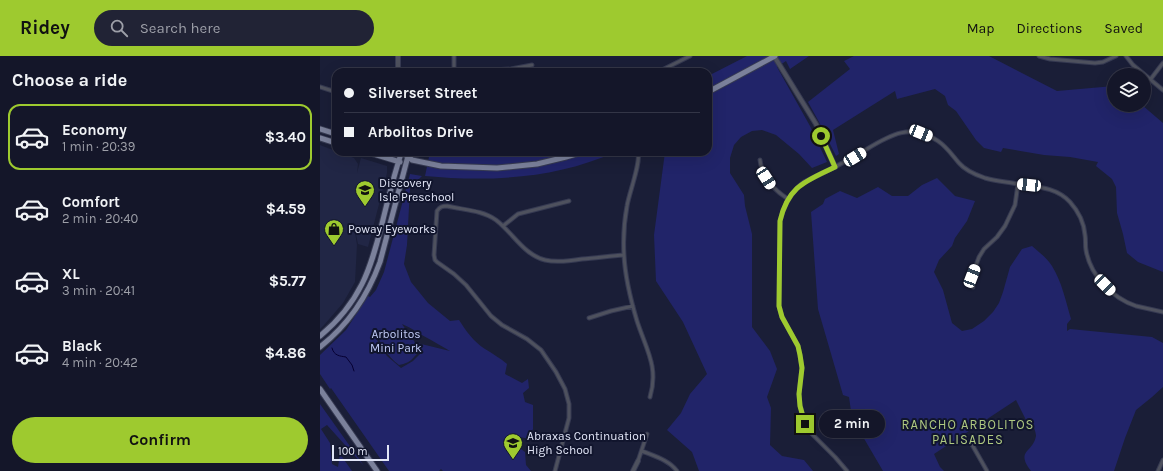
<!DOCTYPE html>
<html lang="en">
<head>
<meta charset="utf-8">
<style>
  :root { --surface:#141629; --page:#212335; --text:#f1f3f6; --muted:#9d9fa8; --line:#333546; --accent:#9eca2f }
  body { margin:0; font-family:Karla,sans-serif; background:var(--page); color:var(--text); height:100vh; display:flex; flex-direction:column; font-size:15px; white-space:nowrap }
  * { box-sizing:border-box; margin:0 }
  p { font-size:13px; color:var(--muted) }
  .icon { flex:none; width:22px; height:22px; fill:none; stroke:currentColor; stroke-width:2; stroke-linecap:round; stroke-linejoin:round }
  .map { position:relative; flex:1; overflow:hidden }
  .details { display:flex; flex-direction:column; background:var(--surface); width:320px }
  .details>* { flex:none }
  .top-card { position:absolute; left:12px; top:12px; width:380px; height:88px; border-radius:12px; box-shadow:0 4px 16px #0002,0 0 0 1px var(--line); display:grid; align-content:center; height:88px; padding:0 12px; background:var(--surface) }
  .tools { position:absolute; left:787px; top:12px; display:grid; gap:8px }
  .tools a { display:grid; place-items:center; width:44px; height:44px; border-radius:50%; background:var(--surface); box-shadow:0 4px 16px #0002,0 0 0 1px var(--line); font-size:20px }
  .scale { position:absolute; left:12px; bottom:10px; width:57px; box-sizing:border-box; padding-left:4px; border:2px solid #e2e6f7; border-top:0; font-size:11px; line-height:14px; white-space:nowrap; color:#e2e6f7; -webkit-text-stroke:3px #11152d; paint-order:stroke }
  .end { position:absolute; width:18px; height:18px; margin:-9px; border:5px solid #9eca2f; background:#111; box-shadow:0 0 0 2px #111 }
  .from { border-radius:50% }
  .bubble { position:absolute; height:28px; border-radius:14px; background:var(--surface); box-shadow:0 4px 16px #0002,0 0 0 1px var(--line); font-size:13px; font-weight:700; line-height:28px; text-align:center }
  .car { position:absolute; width:12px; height:24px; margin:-12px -6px; border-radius:5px; box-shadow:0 0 3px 1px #0007; background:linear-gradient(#fff 24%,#345 0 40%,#fff 0 76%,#345 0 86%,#fff 0) }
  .top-card b { display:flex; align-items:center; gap:14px; height:38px; font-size:15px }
  .top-card b+b { border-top:1px solid var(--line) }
  .top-card i { width:10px; height:10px; background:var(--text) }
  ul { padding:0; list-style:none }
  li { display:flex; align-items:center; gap:12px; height:66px; margin:0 8px 6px; padding:0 4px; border:2px solid transparent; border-radius:12px }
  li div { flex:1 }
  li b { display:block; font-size:15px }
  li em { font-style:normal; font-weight:700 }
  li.active { border-color:var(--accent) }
  li>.icon { width:36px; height:36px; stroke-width:1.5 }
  h2 { padding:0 12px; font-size:18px; line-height:48px }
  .cta { display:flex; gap:8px; margin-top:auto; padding:8px 12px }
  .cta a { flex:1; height:46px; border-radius:24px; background:var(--accent); color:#111; font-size:16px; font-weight:700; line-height:46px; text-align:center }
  header { display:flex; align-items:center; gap:24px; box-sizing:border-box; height:56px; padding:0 20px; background:var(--accent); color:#111 }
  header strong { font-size:19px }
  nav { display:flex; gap:22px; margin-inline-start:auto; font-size:14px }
  .search { width:280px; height:36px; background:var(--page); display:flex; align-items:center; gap:10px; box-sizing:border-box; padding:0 14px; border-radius:22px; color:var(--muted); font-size:15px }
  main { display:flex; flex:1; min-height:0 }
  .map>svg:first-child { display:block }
  .built { fill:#212645 }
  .green { fill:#212469; fill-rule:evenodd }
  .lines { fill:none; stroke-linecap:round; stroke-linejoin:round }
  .stream { stroke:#060032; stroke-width:1 }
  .minor-casing { stroke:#363a52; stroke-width:5 }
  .tertiary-casing { stroke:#363a52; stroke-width:6 }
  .primary-casing { stroke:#363a52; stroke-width:7 }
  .minor { stroke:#4e515e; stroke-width:3 }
  .tertiary { stroke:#4e515e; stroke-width:4 }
  .primary { stroke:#7b819b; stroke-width:5 }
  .route { stroke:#9eca2f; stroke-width:5 }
  .labels { text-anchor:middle; stroke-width:4; stroke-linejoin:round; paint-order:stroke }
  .poi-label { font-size:12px; fill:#e2e6f7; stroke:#11152d; text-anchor:start }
  .park-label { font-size:12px; fill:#c0caf5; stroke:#11152d }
  .neighbourhood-label { font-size:13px; letter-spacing:1px; fill:#afc981; stroke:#11152d }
</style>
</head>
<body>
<header>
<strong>Ridey</strong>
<div class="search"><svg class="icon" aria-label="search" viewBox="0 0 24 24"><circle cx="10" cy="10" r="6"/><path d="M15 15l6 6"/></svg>Search here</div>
<nav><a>Map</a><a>Directions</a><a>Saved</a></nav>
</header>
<main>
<section class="details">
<h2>Choose a ride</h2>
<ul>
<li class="active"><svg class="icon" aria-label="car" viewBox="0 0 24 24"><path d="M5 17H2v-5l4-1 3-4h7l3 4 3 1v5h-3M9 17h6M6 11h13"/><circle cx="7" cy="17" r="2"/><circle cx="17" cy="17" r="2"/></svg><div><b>Economy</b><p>1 min · 20:39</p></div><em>$3.40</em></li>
<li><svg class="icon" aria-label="car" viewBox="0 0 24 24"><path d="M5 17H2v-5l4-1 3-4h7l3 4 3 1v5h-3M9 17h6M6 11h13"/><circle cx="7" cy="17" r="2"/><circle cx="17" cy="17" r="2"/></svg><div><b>Comfort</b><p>2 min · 20:40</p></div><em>$4.59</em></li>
<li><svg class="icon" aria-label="car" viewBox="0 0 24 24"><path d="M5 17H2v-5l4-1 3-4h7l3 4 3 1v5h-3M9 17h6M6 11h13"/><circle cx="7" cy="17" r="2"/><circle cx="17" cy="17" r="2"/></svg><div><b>XL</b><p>3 min · 20:41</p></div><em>$5.77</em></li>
<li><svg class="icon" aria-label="car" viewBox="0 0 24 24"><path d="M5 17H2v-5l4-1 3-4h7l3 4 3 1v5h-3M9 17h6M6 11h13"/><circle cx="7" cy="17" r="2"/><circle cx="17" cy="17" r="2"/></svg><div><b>Black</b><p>4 min · 20:42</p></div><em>$4.86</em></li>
</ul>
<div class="cta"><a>Confirm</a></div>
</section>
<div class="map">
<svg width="843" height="415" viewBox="0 0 843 415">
  <rect width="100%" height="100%" fill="#1a1e37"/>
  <path class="built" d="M0 89 34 102 38 108 37 117 41 102 67 110V117L48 191 38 188 33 164 37 189 35 226 23 247 4 269 0 273Z"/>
  <path class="green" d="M427 0H489L470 13 466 5 457 11 490 70 507 106 492 112 479 98 456 79 442 74 432 75 421 81 414 89 410 102V117L424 139 425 150 432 178V271L450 295 457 313 447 341 451 352 450 389 462 400 484 404 493 415H379L372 396 347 374 361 357 370 338 387 318 363 266 336 225 334 179 345 96H388V20Z
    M534 0H669L737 35 794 30V49H822L843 67V216L818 206 807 197 803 178 797 157 796 131 792 123 776 110 778 106 750 101 724 99 683 92 681 96 664 92 656 84 636 55 628 49 625 40 615 33 577 43 575 35 513 74 519 98 516 100 499 66 488 46 530 13 524 5Z
    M110 96 200 98 208 96H295C236 123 168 126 105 120Z
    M90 118 102 120 90 132 87 189 84 208 91 226 108 247 130 265 139 264C146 275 154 286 165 293 173 298 180 302 187 308L185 318 202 327 208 323 209 332 203 337 205 346 213 349V373L208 383 197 380 193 387 205 396 206 409 211 415H123L121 413 119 415H69L11 332 10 333 0 318V299L26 274 48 240 50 241 56 234 64 216ZM82 268C92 272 101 279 111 284 117 288 124 291 130 295L97 287 101 297 93 305 81 312 67 300 61 292 52 274 55 272C59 287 67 300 79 309 85 308 90 306 94 301 95 300 97 298 98 296 100 290 85 273 82 268Z
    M617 122 635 140 655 145 647 165 635 182 632 190 619 204 614 216 623 234 632 267 642 275 652 273 664 265 673 256 679 247 683 236 690 211 702 193 712 190C719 196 727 202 732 210 742 226 746 246 751 263L747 268V275L750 273 832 281 843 287V331L832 341 816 354 805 382 794 415H711C695 394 713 397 716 380 716 376 713 369 711 365L706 364 696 344 614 398 620 411 624 415H563L532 362 529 341 523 339 498 253 491 156 503 148 505 143 520 135 537 142 558 131 572 140H588L602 129Z
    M0 348 44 410 7 369 1 373 10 387 12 408 18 411 20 398 32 415H0Z"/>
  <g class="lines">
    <path class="stream" d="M12 292C14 300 20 300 26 301L32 309 34 315"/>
    <defs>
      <path id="minor" d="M134 0V16
        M719 0 730 3 775 7 783 6 796 0
        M806 0 813 9 843 34
        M134 16 191 13 212 9
        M338 16 370 0
        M830 24 843 7
        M0 31 16 36
        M318 96C321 107 309 137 307 150 304 166 303 182 304 199 305 219 311 245 317 265 326 293 339 311 330 341
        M440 104C442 121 454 134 468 143
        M183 170 198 158 249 145
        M653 231 652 220 659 201 664 193 677 181 685 170 695 149 698 128
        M269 262 291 255 313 250
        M650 385 667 415
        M322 395C334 400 349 404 357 415
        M318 405 327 378
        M235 415 249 362V348L245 333 236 316 221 294 207 283 182 269 171 260 146 229 134 218 117 206 115 204 114 199 117 155C120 151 122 150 127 150 143 154 162 154 176 164 193 177 204 199 225 204 237 207 250 205 262 203 276 202 290 200 304 199
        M527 415 515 401 492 378 485 368 480 349 479 338 482 312 480 299 478 290 462 261 459 250 460 165C464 149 471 136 484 126 501 118 518 110 535 100 562 85 586 63 618 85 627 91 632 99 639 107 645 114 656 119 665 122 675 125 687 126 697 128 717 131 736 131 750 146 759 156 764 167 765 179 766 184 765 189 766 194 770 219 792 242 816 250 825 252 834 254 843 256
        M838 415 843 404"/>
      <path id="tertiary" d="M78 0V16
        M454 0 496 68 515 111
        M313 415 318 405"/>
      <path id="primary" d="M388 36 455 0
        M0 73 16 78
        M0 82 16 87
        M47 96 80 106
        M76 96 88 100 92 104 121 110 177 112 217 108 246 101 263 96
        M0 280C17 266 32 248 42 228 51 210 56 191 61 172 67 147 73 122 81 98
        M0 291C28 269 48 239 60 206L88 100
        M0 333 57 415"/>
    </defs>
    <use href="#minor" class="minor-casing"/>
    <use href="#tertiary" class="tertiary-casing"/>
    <use href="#primary" class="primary-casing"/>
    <use href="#minor" class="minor"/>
    <use href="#tertiary" class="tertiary"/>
    <use href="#primary" class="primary"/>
  </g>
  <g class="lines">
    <path class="route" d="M485 368 480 350 479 338 482 312 480 299 478 290 462 261 459 250 460 165C468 130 486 125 515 111L501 80"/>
  </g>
  <defs>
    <symbol id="school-pin" viewBox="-11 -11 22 30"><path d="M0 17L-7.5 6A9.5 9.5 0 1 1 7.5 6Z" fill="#9eca2f" stroke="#11152d"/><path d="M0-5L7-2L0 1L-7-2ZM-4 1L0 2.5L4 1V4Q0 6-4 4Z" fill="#111"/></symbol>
    <symbol id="shop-pin" viewBox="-11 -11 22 30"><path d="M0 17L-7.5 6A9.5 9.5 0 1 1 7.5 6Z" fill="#9eca2f" stroke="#11152d"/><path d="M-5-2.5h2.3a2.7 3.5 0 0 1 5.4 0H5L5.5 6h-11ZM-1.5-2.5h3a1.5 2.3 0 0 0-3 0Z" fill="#111"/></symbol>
  </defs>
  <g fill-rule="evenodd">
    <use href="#school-pin" x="34" y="123" width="22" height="30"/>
    <use href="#shop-pin" x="3" y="162" width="22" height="30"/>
    <use href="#school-pin" x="182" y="376" width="22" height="30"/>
  </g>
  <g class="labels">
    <g class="poi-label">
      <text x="59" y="131">Discovery<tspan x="59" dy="14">Isle Preschool</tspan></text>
      <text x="28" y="177">Poway Eyeworks</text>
      <text x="207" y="384">Abraxas Continuation<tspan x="207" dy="14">High School</tspan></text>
    </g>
    <g class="park-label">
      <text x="76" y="282">Arbolitos<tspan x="76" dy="14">Mini Park</tspan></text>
    </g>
    <g class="neighbourhood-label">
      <text x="648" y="373">RANCHO ARBOLITOS<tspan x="648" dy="15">PALISADES</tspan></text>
    </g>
  </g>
</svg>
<div class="tools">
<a><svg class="icon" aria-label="layers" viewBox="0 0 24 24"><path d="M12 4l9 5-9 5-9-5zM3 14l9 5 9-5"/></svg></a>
</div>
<div class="scale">100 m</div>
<i class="end from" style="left:501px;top:80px"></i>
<i class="end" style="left:485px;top:368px"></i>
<div class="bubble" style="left:499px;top:354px;width:66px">2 min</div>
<i class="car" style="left:601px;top:77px;rotate:112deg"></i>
<i class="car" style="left:535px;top:101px;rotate:59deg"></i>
<i class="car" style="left:446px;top:122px;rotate:147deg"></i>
<i class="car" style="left:709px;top:129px;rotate:276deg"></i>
<i class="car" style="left:652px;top:220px;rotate:21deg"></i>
<i class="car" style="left:785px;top:229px;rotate:135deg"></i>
<div class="top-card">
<b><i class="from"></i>Silverset Street</b>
<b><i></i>Arbolitos Drive</b>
</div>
</div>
</main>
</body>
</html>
